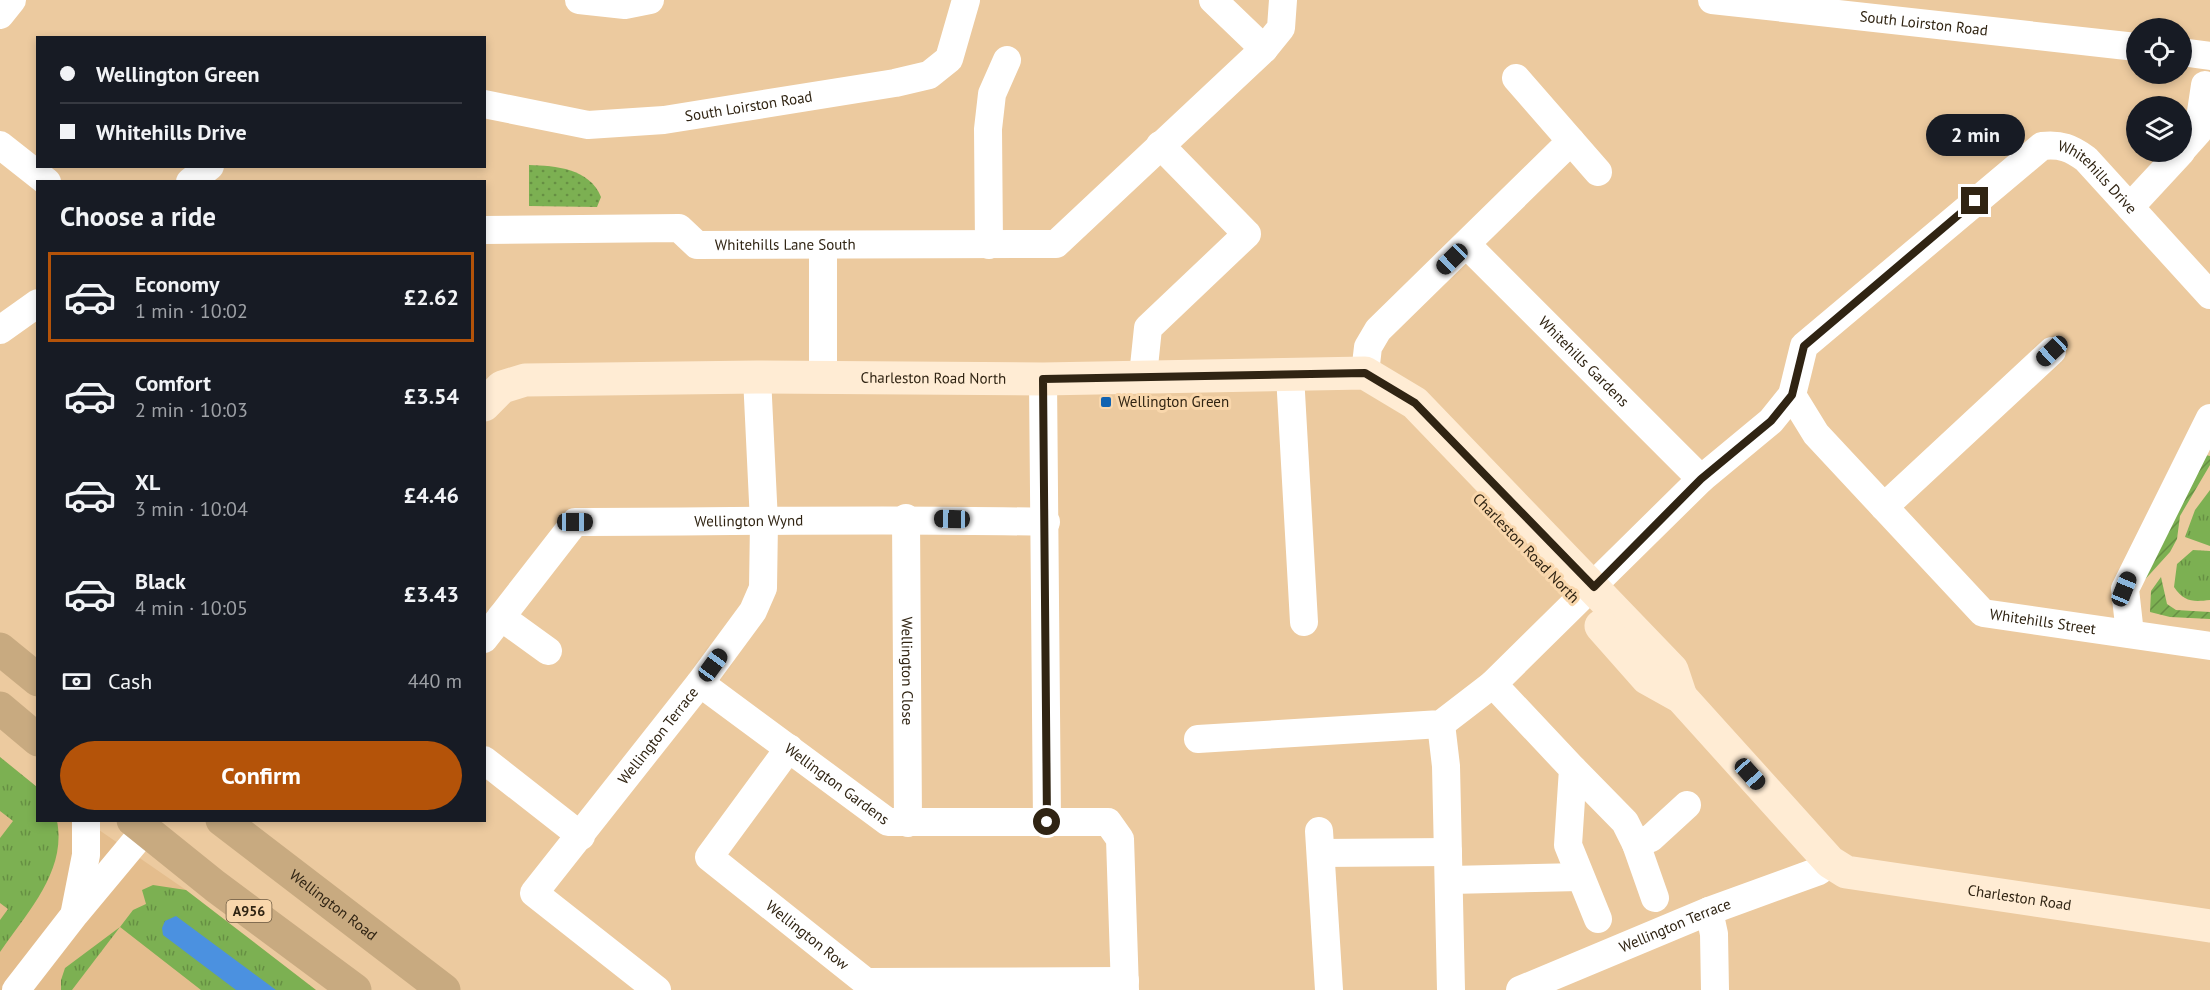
<!DOCTYPE html>
<html lang="en">
<head>
<meta charset="utf-8">
<style>
  :root { --surface:#171b24; --page:#242831; --text:#f1f3f6; --muted:#9ea1a6; --line:#363941; --accent:#b45309 }
  body { margin:0; font-family:"PT Sans",sans-serif; background:var(--page); color:var(--text); height:100vh; display:flex; flex-direction:column; font-size:22px; white-space:nowrap }
  * { box-sizing:border-box; margin:0 }
  p { font-size:20px; color:var(--muted) }
  .icon { flex:none; width:33px; height:33px; fill:none; stroke:currentColor; stroke-width:2; stroke-linecap:round; stroke-linejoin:round }
  .map { position:relative; flex:1; overflow:hidden }
  .details { position:absolute; left:36px; top:180px; width:450px; height:642px; display:flex; flex-direction:column; background:var(--surface); border-radius:0px; box-shadow:0 3px 9px #0003 }
  .details>* { flex:none }
  .banner { position:absolute; left:36px; top:36px; width:450px; height:132px; border-radius:0px; box-shadow:0 3px 9px #0003; display:grid; align-content:center; height:132px; padding:0 24px; background:var(--surface) }
  .tools { position:absolute; left:2126px; top:18px; display:grid; gap:12px }
  .tools a { display:grid; place-items:center; width:66px; height:66px; border-radius:50%; background:var(--surface); box-shadow:0 3px 9px #0003; font-size:30px }
  .end { position:absolute; width:27px; height:27px; margin:-14px; border:8px solid #302413; background:#fff; box-shadow:0 0 0 3px #fff }
  .from { border-radius:50% }
  .bubble { position:absolute; height:42px; border-radius:21px; background:var(--surface); box-shadow:0 3px 9px #0003; font-size:20px; font-weight:700; line-height:42px; text-align:center }
  .car { position:absolute; width:18px; height:36px; margin:-18px -9px; border-radius:8px; box-shadow:0 0 4px 2px #0007; background:linear-gradient(#222 24%,#8ab4d8 0 40%,#222 0 76%,#8ab4d8 0 86%,#222 0) }
  .banner b { display:flex; align-items:center; gap:21px; height:57px; font-size:22px }
  .banner b+b { border-top:2px solid var(--line) }
  .banner i { width:15px; height:15px; background:var(--text) }
  ul { padding:0; list-style:none }
  li { display:flex; align-items:center; gap:18px; height:90px; margin:0 12px 9px; padding:0 12px; border:3px solid transparent; border-radius:0px }
  li div { flex:1 }
  li b { display:block; font-size:22px }
  li em { font-style:normal; font-weight:700 }
  li.current { border-color:var(--accent) }
  li>.icon { width:54px; height:54px; stroke-width:1.5 }
  h2 { padding:0 24px; font-size:27px; line-height:72px }
  .pay { display:flex; align-items:center; gap:15px; height:66px; padding:0 24px; font-size:22px }
  .pay p { margin-inline-start:auto }
  .button { display:flex; gap:12px; margin-top:auto; padding:12px 24px }
  .button a { flex:1; height:69px; border-radius:36px; background:var(--accent); color:#fff; font-size:24px; font-weight:700; line-height:69px; text-align:center }
  .map>svg:first-child { display:block }
  .built { fill:#e4bd8d }
  .grass { fill:url(#grass-tufts) }
  .park { fill:url(#park-dots) }
  .garden { fill:url(#garden-furrows) }
  .water { fill:#4b91e0 }
  .lines { fill:none; stroke-linecap:round; stroke-linejoin:round }
  .street { stroke:#fff; stroke-width:28 }
  .secondary { stroke:#ffecd4; stroke-width:33 }
  .primary { stroke:#c8aa80; stroke-width:33 }
  .route { stroke:#302413; stroke-width:8 }
  .poi-dot { fill:#1163b1; stroke:#f9d7ac; stroke-width:2 }
  .labels { text-anchor:middle; stroke-width:6; stroke-linejoin:round; paint-order:stroke }
  .shield { fill:#f9d7ac; stroke:#6c5a41; stroke-width:1.5 }
  .shield-label { font-size:14px; font-weight:bold; fill:#302413 }
  .street-label { font-size:15px; fill:#302413; stroke:#f9d7ac }
  .poi-label { font-size:15px; fill:#302413; stroke:#f9d7ac; text-anchor:start }
</style>
</head>
<body>
<div class="map">
<svg width="2210" height="990" viewBox="0 0 2210 990">
  <defs>
    <pattern id="grass-tufts" width="24" height="20" patternUnits="userSpaceOnUse" patternTransform="scale(1.5)"><rect width="24" height="20" fill="#7cb052"/><path d="M3 7l-1-3M5 7V3M7 7l1-3M15 17l-1-3M17 17v-4M19 17l1-3" fill="none" stroke="#668f43"/></pattern>
    <pattern id="park-dots" width="8" height="8" patternUnits="userSpaceOnUse" patternTransform="scale(1.5)"><rect width="8" height="8" fill="#7cb052"/><path d="M2 2h.1M6 6h.1" fill="none" stroke="#668f43" stroke-width="1.8" stroke-linecap="round"/></pattern>
    <pattern id="garden-furrows" width="10" height="10" patternUnits="userSpaceOnUse" patternTransform="scale(1.5)"><rect width="10" height="10" fill="#7cb052"/><path d="M-1 1l2-2M0 10L10 0M9 11l2-2" fill="none" stroke="#668f43"/></pattern>
  </defs>
  <rect width="100%" height="100%" fill="#ecca9f"/>
  <path class="built" d="M0 757 37 787 38 820 86 821 186 890 316 990H0Z"/>
  <path class="grass" d="M2210 490V546L2185 537 2195 510Z
    M2193 550 2210 551V600C2193 602 2184 602 2174 587L2177 564Z
    M0 757 37 787 38 820 57 821C67 871 27 913 0 952V920L8 909 0 903V838L13 821 0 811Z
    M153 885 186 890 316 990H201L120 927 72 990H61V980L65 968 120 927 133 910 146 904 142 890Z"/>
  <path class="park" d="M529 165C556 166 589 168 601 197L597 207 529 206Z"/>
  <path class="garden" d="M2201 454 2210 456V465L2180 516 2177 539 2170 552 2140 585Z
    M2161 577 2167 604 2176 610 2210 612V619L2170 617 2150 612 2151 591Z"/>
  <path class="water" d="M176 916 276 990H236L163 935 162 928 165 921Z"/>
  <g class="lines">
    <g class="street">
      <path d="M579 0 625 5 650 0"/>
      <path d="M1213 0 1264 49"/>
      <path id="s1" d="M1712 0 2136 47"/>
      <path d="M0 15 12 0"/>
      <path d="M2181 52 2210 56"/>
      <path d="M1516 78 1598 172"/>
      <path id="s2" d="M484 104 588 125 664 120 895 83 929 75 949 59 966 0"/>
      <path d="M0 145 47 182"/>
      <path d="M2181 151 2198 132 2205 85"/>
      <path d="M190 182 210 166"/>
      <path d="M2130 207 2181 152"/>
      <path id="s3" d="M484 230 679 228 697 245 1056 244 1264 49 1281 28 1283 0"/>
      <path d="M823 245V378"/>
      <path d="M989 245 988 129 992 94 1007 60"/>
      <path id="s4" d="M1467 245 1701 479"/>
      <path d="M0 330 38 303"/>
      <path d="M1365 373 1368 347 1378 330 1571 141"/>
      <path d="M1290 375 1304 622"/>
      <path d="M1143 376 1148 328 1247 234 1160 145"/>
      <path d="M1043 379 1047 822"/>
      <path id="s5" d="M1792 395 1816 434 1983 613 2210 646"/>
      <path d="M1884 507 2052 351"/>
      <path id="s6" d="M906 518 908 823"/>
      <path d="M501 617 548 651"/>
      <path d="M2130 634 2125 589 2210 418"/>
      <path id="s7" d="M484 639 575 522C732 522 889 518 1046 522"/>
      <path id="s8" d="M700 683 888 822H1108L1120 839 1125 990"/>
      <path d="M1493 684 1573 769 1568 845 1598 919"/>
      <path d="M1441 724 1446 766 1451 990"/>
      <path id="s9" d="M1198 739 1441 724 1493 684 1701 479 1771 421 1792 395 1804 346 2042 146C2061 144 2071 148 2086 159L2210 295"/>
      <path id="s10" d="M789 748 709 857 866 982 1125 981"/>
      <path d="M484 760 581 836"/>
      <path d="M1573 769 1625 822 1636 844 1651 838 1687 805"/>
      <path d="M1319 831 1329 990"/>
      <path d="M1636 844 1655 898"/>
      <path d="M1321 853 1448 852"/>
      <path d="M1450 880 1580 877"/>
      <path d="M75 911 86 855V820"/>
      <path d="M1709 911 1714 934 1715 990"/>
      <path d="M16 990 75 914 145 830"/>
      <path id="s11" d="M657 990 534 893 700 683 753 611 763 588 764 522 757 377"/>
      <path id="s12" d="M1520 990 1709 911 1819 871 1830 862"/>
    </g>
    <g class="secondary">
      <path id="s13" d="M484 405 502 387 525 380 757 377 1043 379 1365 373 1415 403 1672 670 1681 697"/>
      <path id="s14" d="M1601 626 1647 678 1681 697 1830 862 1846 872 2210 926"/>
    </g>
    <g class="primary">
      <path d="M0 649 38 680"/>
      <path d="M0 708 38 740"/>
      <path d="M133 820 215 886 355 990"/>
      <path id="s15" d="M222 820 444 990"/>
    </g>
  </g>
  <g class="lines">
    <path class="route" d="M1047 822 1043 379 1365 373 1415 403 1594 587 1701 479 1771 421 1792 395 1804 346 1975 201"/>
  </g>
  <rect class="poi-dot" x="1100" y="396" width="12" height="12" rx="3"/>
  <g class="labels">
    <rect class="shield" x="226.5" y="900" width="45" height="22" rx="4.5"/>
    <g class="shield-label">
      <text x="249" y="916">A956</text>
    </g>
    <g class="street-label">
      <text dy="5" stroke="none"><textPath href="#s1" startOffset="213">South Loirston Road</textPath></text>
      <text dy="5" stroke="none"><textPath href="#s2" startOffset="268">South Loirston Road</textPath></text>
      <text dy="5" stroke="none"><textPath href="#s9" startOffset="1154">Whitehills Drive</textPath></text>
      <text dy="5" stroke="none"><textPath href="#s3" startOffset="308">Whitehills Lane South</textPath></text>
      <text dy="5" stroke="none"><textPath href="#s4" startOffset="165">Whitehills Gardens</textPath></text>
      <text dy="5" stroke="none"><textPath href="#s13" startOffset="458">Charleston Road North</textPath></text>
      <text dy="5" stroke="none"><textPath href="#s7" startOffset="322">Wellington Wynd</textPath></text>
      <text transform="translate(1526 548) rotate(46)" y="5">Charleston Road North</text>
      <text dy="5" stroke="none"><textPath href="#s5" startOffset="351">Whitehills Street</textPath></text>
      <text dy="5" stroke="none"><textPath href="#s6" startOffset="153">Wellington Close</textPath></text>
      <text dy="5" stroke="none"><textPath href="#s11" startOffset="357">Wellington Terrace</textPath></text>
      <text dy="5" stroke="none"><textPath href="#s8" startOffset="170">Wellington Gardens</textPath></text>
      <text dy="5" stroke="none"><textPath href="#s14" startOffset="525">Charleston Road</textPath></text>
      <text dy="5" stroke="none"><textPath href="#s15" startOffset="140">Wellington Road</textPath></text>
      <text dy="5" stroke="none"><textPath href="#s12" startOffset="168">Wellington Terrace</textPath></text>
      <text dy="5" stroke="none"><textPath href="#s10" startOffset="261">Wellington Row</textPath></text>
    </g>
    <g class="poi-label">
      <text x="1118" y="407">Wellington Green</text>
    </g>
  </g>
</svg>
<div class="tools">
<a><svg class="icon" aria-label="locate" viewBox="0 0 24 24"><circle cx="12" cy="12" r="6"/><path d="M12 2v4M12 18v4M2 12h4M18 12h4"/></svg></a>
<a><svg class="icon" aria-label="layers" viewBox="0 0 24 24"><path d="M12 4l9 5-9 5-9-5zM3 14l9 5 9-5"/></svg></a>
</div>
<i class="end from" style="left:1047px;top:822px"></i>
<i class="end" style="left:1975px;top:201px"></i>
<div class="bubble" style="left:1926px;top:114px;width:99px">2 min</div>
<i class="car" style="left:1452px;top:259px;rotate:226deg"></i>
<i class="car" style="left:2052px;top:351px;rotate:227deg"></i>
<i class="car" style="left:952px;top:519px;rotate:271deg"></i>
<i class="car" style="left:575px;top:522px;rotate:90deg"></i>
<i class="car" style="left:2124px;top:589px;rotate:22deg"></i>
<i class="car" style="left:713px;top:665px;rotate:36deg"></i>
<i class="car" style="left:1750px;top:774px;rotate:138deg"></i>
<div class="banner">
<b><i class="from"></i>Wellington Green</b>
<b><i></i>Whitehills Drive</b>
</div>
<section class="details">
<h2>Choose a ride</h2>
<ul>
<li class="current"><svg class="icon" aria-label="car" viewBox="0 0 24 24"><path d="M5 17H2v-5l4-1 3-4h7l3 4 3 1v5h-3M9 17h6M6 11h13"/><circle cx="7" cy="17" r="2"/><circle cx="17" cy="17" r="2"/></svg><div><b>Economy</b><p>1 min · 10:02</p></div><em>£2.62</em></li>
<li><svg class="icon" aria-label="car" viewBox="0 0 24 24"><path d="M5 17H2v-5l4-1 3-4h7l3 4 3 1v5h-3M9 17h6M6 11h13"/><circle cx="7" cy="17" r="2"/><circle cx="17" cy="17" r="2"/></svg><div><b>Comfort</b><p>2 min · 10:03</p></div><em>£3.54</em></li>
<li><svg class="icon" aria-label="car" viewBox="0 0 24 24"><path d="M5 17H2v-5l4-1 3-4h7l3 4 3 1v5h-3M9 17h6M6 11h13"/><circle cx="7" cy="17" r="2"/><circle cx="17" cy="17" r="2"/></svg><div><b>XL</b><p>3 min · 10:04</p></div><em>£4.46</em></li>
<li><svg class="icon" aria-label="car" viewBox="0 0 24 24"><path d="M5 17H2v-5l4-1 3-4h7l3 4 3 1v5h-3M9 17h6M6 11h13"/><circle cx="7" cy="17" r="2"/><circle cx="17" cy="17" r="2"/></svg><div><b>Black</b><p>4 min · 10:05</p></div><em>£3.43</em></li>
</ul>
<div class="pay"><svg class="icon" aria-label="cash" viewBox="0 0 24 24"><path d="M3 7h18v10H3z"/><circle cx="12" cy="12" r="2"/></svg>Cash<p>440 m</p></div>
<div class="button"><a>Confirm</a></div>
</section>
</div>
</body>
</html>
